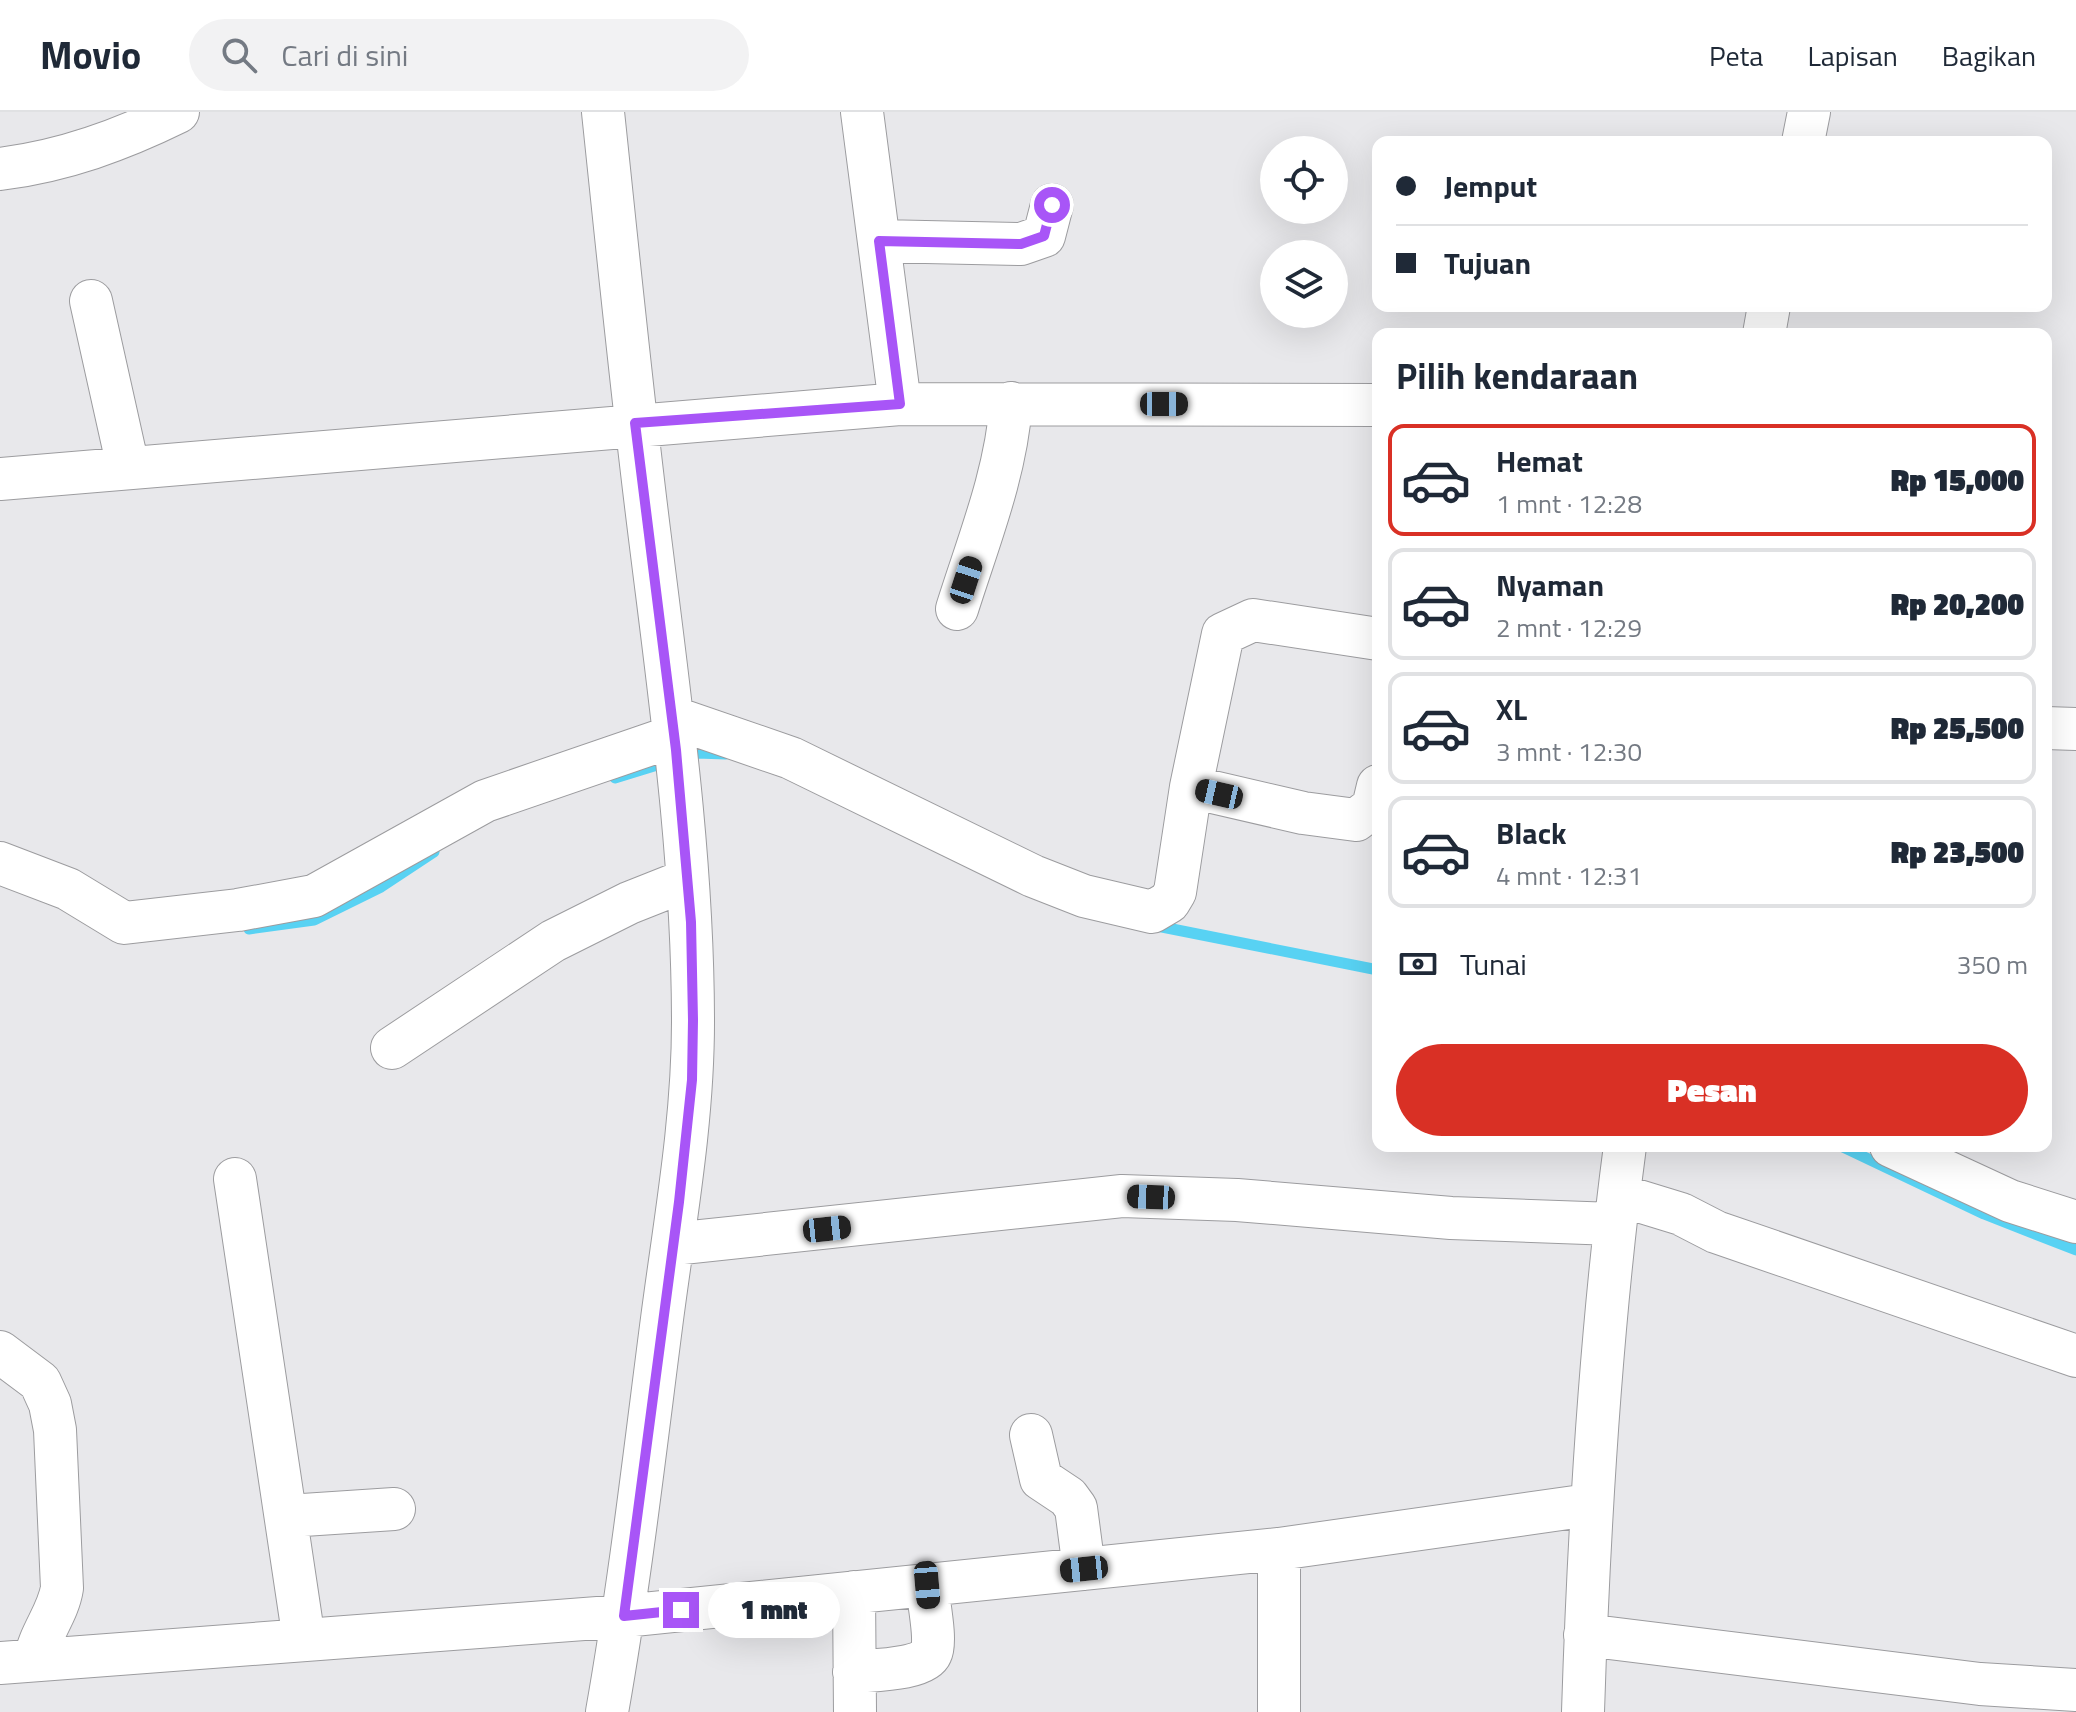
<!DOCTYPE html>
<html lang="id">
<head>
<meta charset="utf-8">
<style>
  :root { --surface:#fff; --page:#f2f2f3; --text:#1f2937; --muted:#747a83; --line:#e0e1e3; --accent:#d93025 }
  body { margin:0; font-family:"Titillium Web",sans-serif; background:var(--page); color:var(--text); height:100vh; display:flex; flex-direction:column; font-size:30px; white-space:nowrap }
  * { box-sizing:border-box; margin:0 }
  p { font-size:26px; color:var(--muted) }
  .icon { flex:none; width:44px; height:44px; fill:none; stroke:currentColor; stroke-width:2; stroke-linecap:round; stroke-linejoin:round }
  .map { position:relative; flex:1; overflow:hidden }
  .drawer { position:absolute; left:1372px; top:216px; width:680px; height:824px; display:flex; flex-direction:column; background:var(--surface); border-radius:16px; box-shadow:0 8px 32px #0002 }
  .drawer>* { flex:none }
  .guide { position:absolute; left:1372px; top:24px; width:680px; height:176px; border-radius:16px; box-shadow:0 8px 32px #0002; display:grid; align-content:center; height:176px; padding:0 24px; background:var(--surface) }
  .controls { position:absolute; left:1260px; top:24px; display:grid; gap:16px }
  .controls a { display:grid; place-items:center; width:88px; height:88px; border-radius:50%; background:var(--surface); box-shadow:0 8px 32px #0002; font-size:40px }
  .end { position:absolute; width:36px; height:36px; margin:-18px; border:10px solid #a855f7; background:#fff; box-shadow:0 0 0 4px #fff }
  .from { border-radius:50% }
  .bubble { position:absolute; height:56px; border-radius:28px; background:var(--surface); box-shadow:0 8px 32px #0002; font-size:26px; font-weight:800; line-height:56px; text-align:center }
  .car { position:absolute; width:24px; height:48px; margin:-24px -12px; border-radius:10px; box-shadow:0 0 6px 2px #0007; background:linear-gradient(#222 24%,#8ab4d8 0 40%,#222 0 76%,#8ab4d8 0 86%,#222 0) }
  .guide b { display:flex; align-items:center; gap:28px; height:76px; font-size:30px }
  .guide b+b { border-top:2px solid var(--line) }
  .guide i { width:20px; height:20px; background:var(--text) }
  ul { padding:0; list-style:none }
  li { display:flex; align-items:center; gap:24px; height:112px; margin:0 16px 12px; padding:0 8px; border:4px solid var(--line); border-radius:16px }
  li div { flex:1 }
  li b { display:block; font-size:30px }
  li em { font-style:normal; font-weight:800 }
  li.selected { border-color:var(--accent) }
  li>.icon { width:72px; height:72px; stroke-width:1.5 }
  h2 { padding:0 24px; font-size:36px; line-height:96px }
  .pay { display:flex; align-items:center; gap:20px; height:88px; padding:0 24px; font-size:30px }
  .pay p { margin-inline-start:auto }
  .action { display:flex; gap:16px; margin-top:auto; padding:16px 24px }
  .action a { flex:1; height:92px; border-radius:48px; background:var(--accent); color:#fff; font-size:32px; font-weight:800; line-height:92px; text-align:center }
  header { display:flex; align-items:center; gap:48px; box-sizing:border-box; height:112px; padding:0 40px; background:var(--surface); border-bottom:2px solid var(--line) }
  header strong { font-size:38px }
  nav { display:flex; gap:44px; margin-inline-start:auto; font-size:28px }
  .search { width:560px; height:72px; background:var(--page); display:flex; align-items:center; gap:20px; box-sizing:border-box; padding:0 28px; border-radius:44px; color:var(--muted); font-size:30px }
  .map>svg:first-child { display:block }
  .lines { fill:none; stroke-linecap:round; stroke-linejoin:round }
  .stream { stroke:#58d2f3; stroke-width:11 }
  .minor-casing { stroke:#9c9c9f; stroke-width:44 }
  .minor { stroke:#fff; stroke-width:42 }
  .route { stroke:#a855f7; stroke-width:10 }
</style>
</head>
<body>
<header>
<strong>Movio</strong>
<div class="search"><svg class="icon" aria-label="search" viewBox="0 0 24 24"><circle cx="10" cy="10" r="6"/><path d="M15 15l6 6"/></svg>Cari di sini</div>
<nav><a>Peta</a><a>Lapisan</a><a>Bagikan</a></nav>
</header>
<div class="map">
<svg width="2076" height="1600" viewBox="0 0 2076 1600">
  <rect width="100%" height="100%" fill="#e8e8eb"/>
  <g class="lines">
    <path class="stream" d="M684 645 697 641 726 642
      M615 666 667 650
      M1152 813 1378 858
      M249 817 314 808 381 775 434 740
      M1841 1034 1984 1102 2076 1138"/>
    <defs>
      <path id="minor" d="M603 0C618 142 632 284 650 426 670 587 693 748 693 910 693 1010 675 1108 662 1207 645 1338 630 1470 607 1600
        M862 0 900 292
        M1803 30 1809 0
        M0 57C64 49 121 28 178 0
        M879 129 1021 132 1044 124 1052 93
        M91 189 128 355
        M1764 222 1769 194
        M0 367 900 292 1378 293
        M957 497C978 430 1006 362 1011 291
        M672 605 791 646 1033 764 1084 784 1152 800 1169 790 1175 780 1191 675 1223 522 1253 508 1378 527
        M2046 616 2076 617
        M1191 675 1303 701 1356 708 1373 695 1378 674
        M0 751 68 777 124 811 238 798 314 784 485 689 674 624
        M392 936 553 829 629 791 687 768
        M1891 1034 2010 1089 2076 1110
        M235 1067 304 1528
        M1619 1083 1681 1102 1716 1120 2076 1244
        M673 1132 1122 1084 1237 1088 1451 1106 1614 1112
        M0 1240 40 1270 50 1292 55 1318 62 1476C58 1502 39 1522 35 1548
        M1031 1323 1041 1367 1068 1385 1076 1396 1084 1457
        M288 1404 394 1397
        M1279 1437V1600
        M854 1480 855 1600
        M1585 1523 1980 1572 2076 1578
        M0 1551 624 1504 1279 1437 1589 1393
        M854 1560C871 1558 924 1558 931 1541 937 1530 928 1487 927 1473
        M1583 1600C1589 1410 1600 1222 1625 1034"/>
    </defs>
    <use href="#minor" class="minor-casing"/>
    <use href="#minor" class="minor"/>
  </g>
  <g class="lines">
    <path class="route" d="M681 1498 624 1504 679 1090 692 968 693 908 691 810 676 638 635 311 900 292 879 129 1021 132 1044 124 1052 93"/>
  </g>
</svg>
<div class="controls">
<a><svg class="icon" aria-label="locate" viewBox="0 0 24 24"><circle cx="12" cy="12" r="6"/><path d="M12 2v4M12 18v4M2 12h4M18 12h4"/></svg></a>
<a><svg class="icon" aria-label="layers" viewBox="0 0 24 24"><path d="M12 4l9 5-9 5-9-5zM3 14l9 5 9-5"/></svg></a>
</div>
<i class="end from" style="left:1052px;top:93px"></i>
<i class="end" style="left:681px;top:1498px"></i>
<div class="bubble" style="left:708px;top:1470px;width:132px">1 mnt</div>
<i class="car" style="left:1164px;top:292px;rotate:90deg"></i>
<i class="car" style="left:966px;top:468px;rotate:18deg"></i>
<i class="car" style="left:1219px;top:682px;rotate:283deg"></i>
<i class="car" style="left:1151px;top:1085px;rotate:272deg"></i>
<i class="car" style="left:827px;top:1117px;rotate:84deg"></i>
<i class="car" style="left:1084px;top:1457px;rotate:264deg"></i>
<i class="car" style="left:927px;top:1473px;rotate:175deg"></i>
<div class="guide">
<b><i class="from"></i>Jemput</b>
<b><i></i>Tujuan</b>
</div>
<section class="drawer">
<h2>Pilih kendaraan</h2>
<ul>
<li class="selected"><svg class="icon" aria-label="car" viewBox="0 0 24 24"><path d="M5 17H2v-5l4-1 3-4h7l3 4 3 1v5h-3M9 17h6M6 11h13"/><circle cx="7" cy="17" r="2"/><circle cx="17" cy="17" r="2"/></svg><div><b>Hemat</b><p>1 mnt · 12:28</p></div><em>Rp 15,000</em></li>
<li><svg class="icon" aria-label="car" viewBox="0 0 24 24"><path d="M5 17H2v-5l4-1 3-4h7l3 4 3 1v5h-3M9 17h6M6 11h13"/><circle cx="7" cy="17" r="2"/><circle cx="17" cy="17" r="2"/></svg><div><b>Nyaman</b><p>2 mnt · 12:29</p></div><em>Rp 20,200</em></li>
<li><svg class="icon" aria-label="car" viewBox="0 0 24 24"><path d="M5 17H2v-5l4-1 3-4h7l3 4 3 1v5h-3M9 17h6M6 11h13"/><circle cx="7" cy="17" r="2"/><circle cx="17" cy="17" r="2"/></svg><div><b>XL</b><p>3 mnt · 12:30</p></div><em>Rp 25,500</em></li>
<li><svg class="icon" aria-label="car" viewBox="0 0 24 24"><path d="M5 17H2v-5l4-1 3-4h7l3 4 3 1v5h-3M9 17h6M6 11h13"/><circle cx="7" cy="17" r="2"/><circle cx="17" cy="17" r="2"/></svg><div><b>Black</b><p>4 mnt · 12:31</p></div><em>Rp 23,500</em></li>
</ul>
<div class="pay"><svg class="icon" aria-label="cash" viewBox="0 0 24 24"><path d="M3 7h18v10H3z"/><circle cx="12" cy="12" r="2"/></svg>Tunai<p>350 m</p></div>
<div class="action"><a>Pesan</a></div>
</section>
</div>
</body>
</html>
